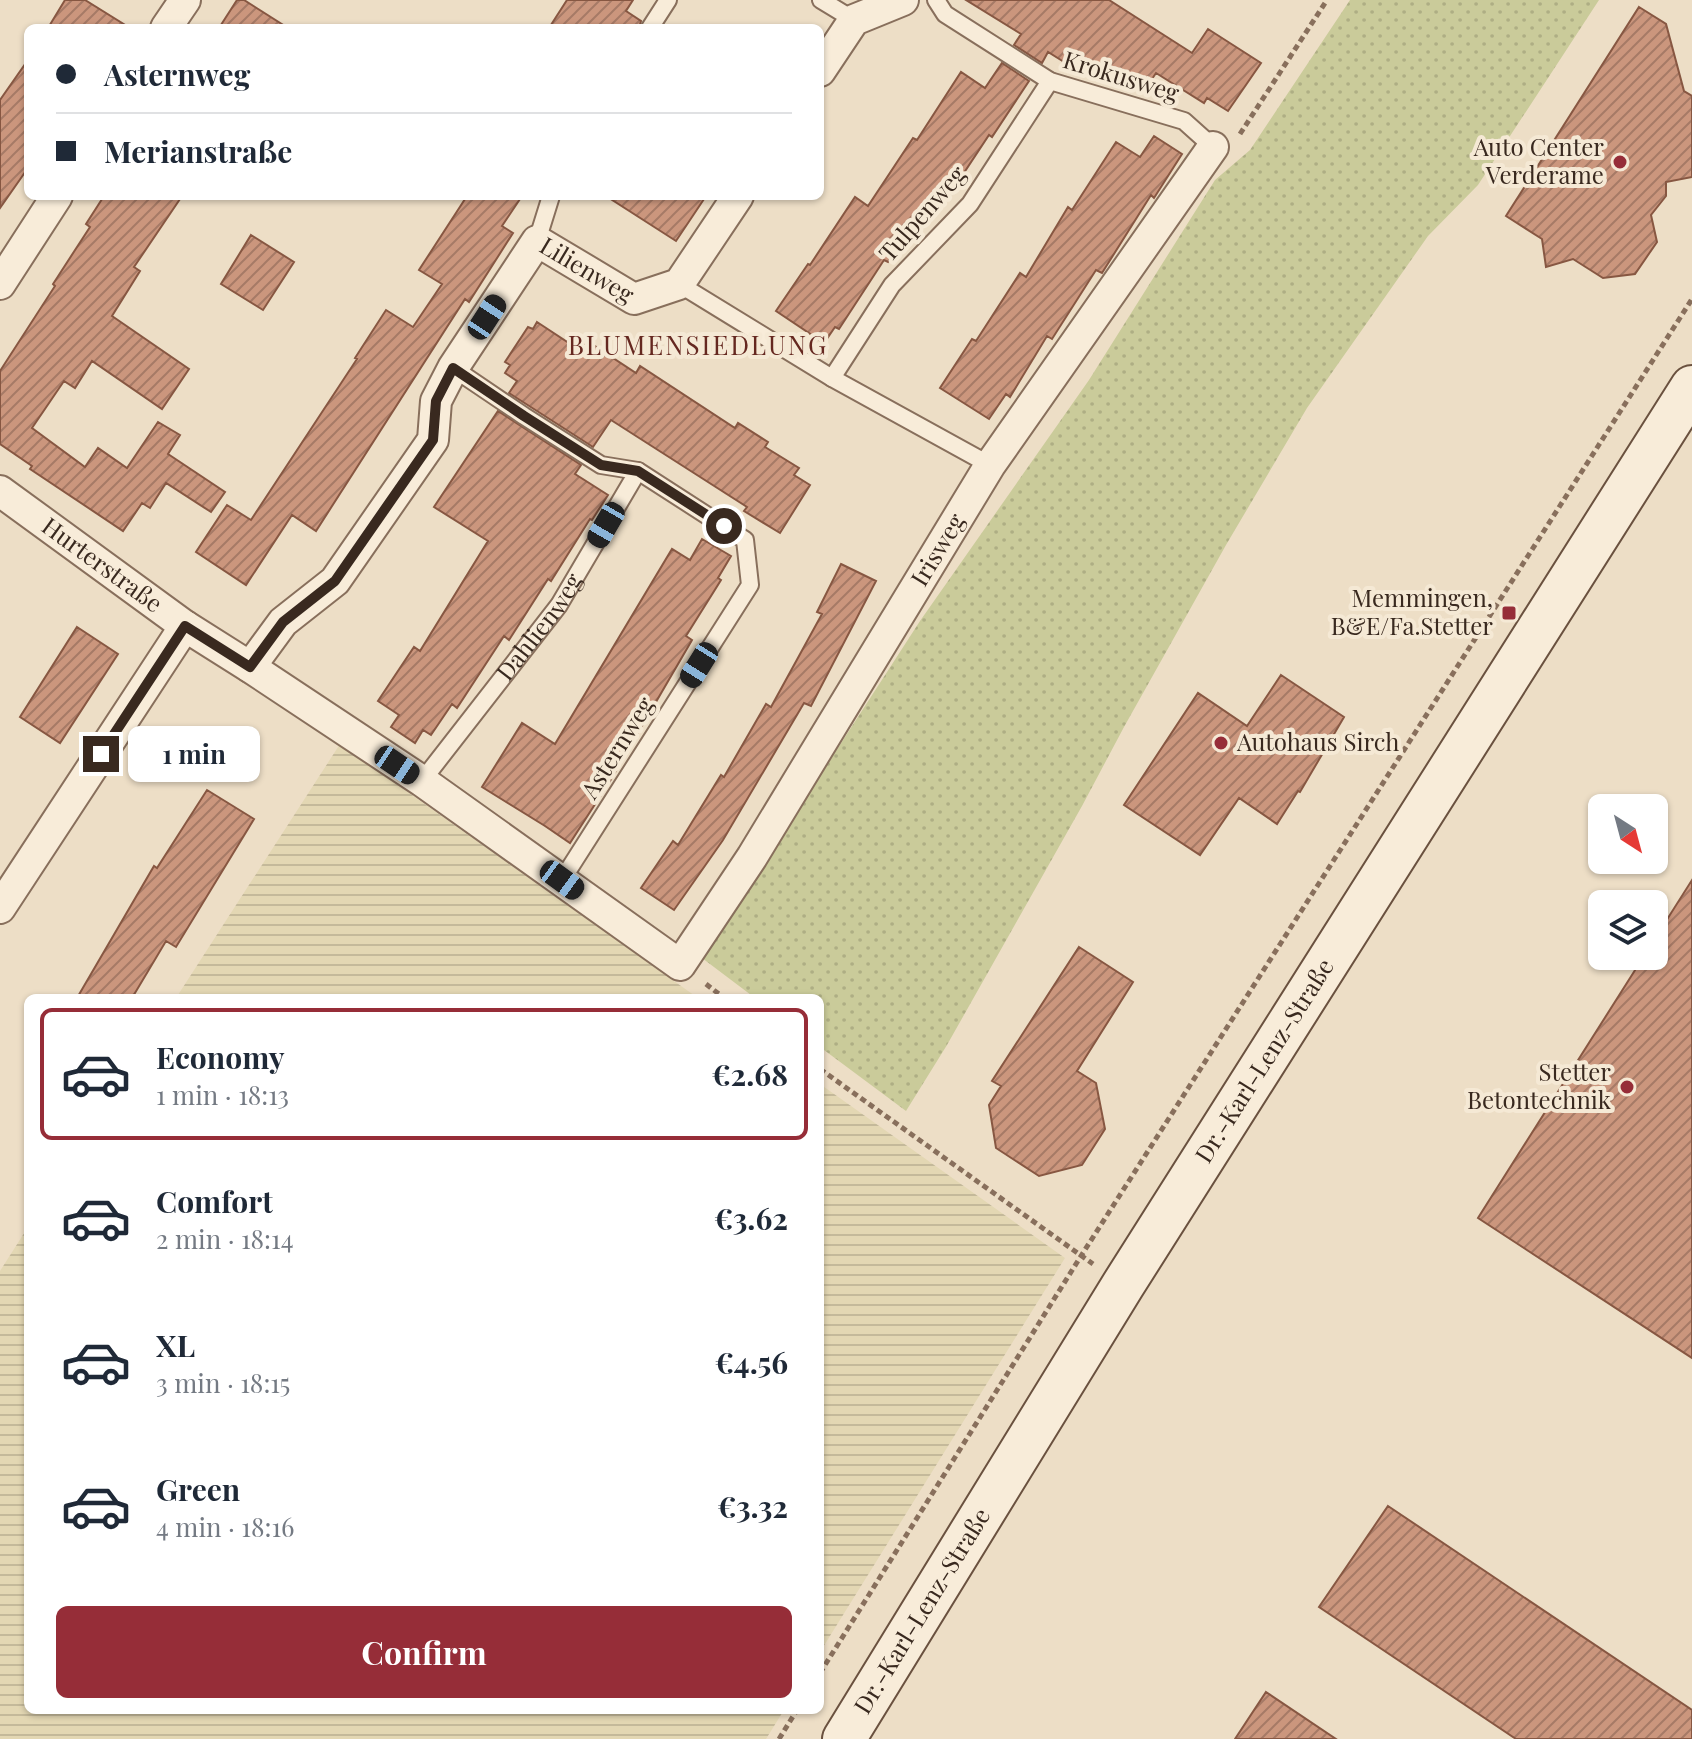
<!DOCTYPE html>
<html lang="en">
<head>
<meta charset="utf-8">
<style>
  :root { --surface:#fff; --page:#f2f2f3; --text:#1f2937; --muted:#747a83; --line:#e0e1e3; --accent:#962d38 }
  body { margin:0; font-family:"Playfair Display",serif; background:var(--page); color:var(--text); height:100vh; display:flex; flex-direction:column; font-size:30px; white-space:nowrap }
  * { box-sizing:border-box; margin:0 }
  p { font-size:26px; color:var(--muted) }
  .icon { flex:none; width:44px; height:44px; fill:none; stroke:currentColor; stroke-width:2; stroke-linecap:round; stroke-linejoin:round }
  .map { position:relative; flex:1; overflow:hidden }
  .side { position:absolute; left:24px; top:994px; width:800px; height:720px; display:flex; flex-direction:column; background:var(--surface); border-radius:12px; box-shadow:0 2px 6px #0004 }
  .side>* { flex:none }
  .top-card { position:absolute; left:24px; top:24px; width:800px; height:176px; border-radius:12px; box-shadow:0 2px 6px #0004; display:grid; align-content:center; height:176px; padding:0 32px; background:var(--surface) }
  .needle { width:52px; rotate:144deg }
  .tools { position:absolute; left:1588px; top:794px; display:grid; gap:16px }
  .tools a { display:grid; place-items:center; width:80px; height:80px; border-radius:12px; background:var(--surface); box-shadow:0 2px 6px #0004; font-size:40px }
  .end { position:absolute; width:36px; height:36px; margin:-18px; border:10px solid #39291f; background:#fff; box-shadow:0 0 0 4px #fff }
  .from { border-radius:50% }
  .bubble { position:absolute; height:56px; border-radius:12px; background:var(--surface); box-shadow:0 2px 6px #0004; font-size:26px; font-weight:700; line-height:56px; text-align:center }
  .car { position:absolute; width:24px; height:48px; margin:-24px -12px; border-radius:10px; box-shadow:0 0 6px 2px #0007; background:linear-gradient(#222 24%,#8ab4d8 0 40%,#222 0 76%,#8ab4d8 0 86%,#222 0) }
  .top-card b { display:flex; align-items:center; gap:28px; height:76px; font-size:30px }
  .top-card b+b { border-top:2px solid var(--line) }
  .top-card i { width:20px; height:20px; background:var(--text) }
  ul { padding:14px 0 0; list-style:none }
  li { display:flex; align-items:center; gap:24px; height:132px; margin:0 16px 12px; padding:0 16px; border:4px solid transparent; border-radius:12px }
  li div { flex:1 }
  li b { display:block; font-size:30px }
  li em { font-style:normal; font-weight:700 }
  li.current { border-color:var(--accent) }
  li>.icon { width:72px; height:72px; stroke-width:1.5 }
  .cta { display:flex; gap:16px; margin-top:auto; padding:16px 32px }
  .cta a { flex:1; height:92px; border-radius:12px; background:var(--accent); color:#fff; font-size:32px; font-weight:700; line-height:92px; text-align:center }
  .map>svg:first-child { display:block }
  .farmland { fill:url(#farmland-rules) }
  .park { fill:url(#park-dots) }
  .building { fill:url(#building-hatch); stroke:#875742; stroke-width:2 }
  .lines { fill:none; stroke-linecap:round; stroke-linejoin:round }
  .lane-casing { stroke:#886f5c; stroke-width:20 }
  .street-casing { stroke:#886f5c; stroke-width:34 }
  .secondary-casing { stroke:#6a513f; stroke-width:46 }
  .path { stroke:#886f5c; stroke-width:5; stroke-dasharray:6 4; stroke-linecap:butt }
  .lane { stroke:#f8ecd9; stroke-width:16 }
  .street { stroke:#f8ecd9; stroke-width:30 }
  .secondary { stroke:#f8ecd9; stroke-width:42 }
  .route { stroke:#39291f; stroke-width:10 }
  .poi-dot { fill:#962d38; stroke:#f5e9d5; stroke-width:3 }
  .labels { text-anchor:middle; stroke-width:8; stroke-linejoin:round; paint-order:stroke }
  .street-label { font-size:24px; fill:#39291f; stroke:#f5e9d5 }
  .poi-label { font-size:24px; fill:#39291f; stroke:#f5e9d5; text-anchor:end }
  .neighbourhood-label { font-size:26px; letter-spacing:2px; fill:#652820; stroke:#f5e9d5 }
</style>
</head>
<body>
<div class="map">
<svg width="1692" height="1739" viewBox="0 0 1692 1739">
  <defs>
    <pattern id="farmland-rules" width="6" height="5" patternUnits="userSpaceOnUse" patternTransform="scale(2)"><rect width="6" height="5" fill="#e3d7b3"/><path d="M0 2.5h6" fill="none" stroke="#c4b99a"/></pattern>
    <pattern id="park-dots" width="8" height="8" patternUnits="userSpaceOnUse" patternTransform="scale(2)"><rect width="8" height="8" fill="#cacb9a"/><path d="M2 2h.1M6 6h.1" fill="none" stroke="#aeae84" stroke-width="1.8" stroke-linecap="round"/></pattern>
    <pattern id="building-hatch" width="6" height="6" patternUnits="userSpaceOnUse" patternTransform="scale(2)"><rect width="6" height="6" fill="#cb967d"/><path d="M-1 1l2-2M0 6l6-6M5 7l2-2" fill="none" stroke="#a67a66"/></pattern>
  </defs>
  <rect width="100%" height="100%" fill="#eddec6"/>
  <path class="farmland" d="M340 744 698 998H176Z
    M820 1084 1065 1258 820 1652Z
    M28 1227V1710H784L766 1739H0V1271Z"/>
  <path class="park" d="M1350 0H1599L1478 185 1428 236 1307 408 1226 545 1124 727 1082 806 947 1045 906 1111 820 1047V998H755L702 958 920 621 1089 380 1215 180 1250 150Z"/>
  <path class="building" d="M65 0H85L130 28H48Z
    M237 0H244L288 28H219Z
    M567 0H633L626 11 641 21 639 28H549Z
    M966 0H1109L1192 53 1208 29 1261 63 1228 111 1207 98 1204 103 1156 73 1144 91 1126 80 1124 83 1072 50 1064 62 1048 52 1042 63 1014 45 1021 34Z
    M1639 7 1666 24 1684 91 1692 96V177L1666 182V196L1651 215 1657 242 1635 274 1603 278 1573 259 1546 267 1542 239 1506 216Z
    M28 60V168L0 208V100Z
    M1002 63 1029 81 992 137 989 135 944 203 940 200 928 218 920 213 888 262 884 260 839 329 835 327 824 343 776 311 808 264 810 265 855 197 868 206 913 138 917 140 961 72 985 88Z
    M1154 136 1182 154 1154 198 1151 195 1102 273 1096 270 1052 339 1047 336 1010 397 1006 394 989 419 940 388 972 339 976 341 1020 273 1026 277 1068 207 1072 210 1116 142 1140 157Z
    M104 196H182L134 267 140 271 112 316 189 369 162 409 92 361 75 388 64 381 32 428 85 467 98 448 127 468 158 422 180 435 168 454 225 492 211 512 166 483 150 508 142 503 123 531 30 469 32 466 0 444V371L55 286 53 284 90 227 86 224Z
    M467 196H522L502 226 513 233 469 302 465 299 316 531 292 515 246 585 196 552 227 505 251 520 357 359 355 358 386 310 413 327 442 284 419 270Z
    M606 196H706L676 241Z
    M251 235 294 262 263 310 221 284Z
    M537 322 572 345 578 335 636 373 640 366 735 428 738 423 768 442 765 447 799 468 794 475 810 485 780 533 744 511 747 507 611 420 593 447 509 393 517 381 505 373 510 365 505 362 528 327 533 329Z
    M498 411 581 465 575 474 608 495 592 520 590 519 551 581 548 579 509 640 504 636 457 708 452 704 431 735 423 730 415 743 391 727 399 715 378 701 414 647 420 651 488 541 434 507Z
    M702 539 731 556 718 578 721 580 686 636 692 640 610 781 570 843 545 826 482 787 522 723 555 744 672 549 690 560Z
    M841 564 876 581 811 706 804 703 723 840 674 910 641 888 673 841 678 845 721 775 724 777 766 704 771 707 822 614 817 612Z
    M77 627 118 654 60 743 20 717Z
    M1281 675 1344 717 1300 792 1298 791 1277 824 1239 798 1200 855 1124 805 1198 693 1247 726Z
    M207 790 254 819 176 947 166 941 132 998H77L154 866 157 868Z
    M1692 880V1358L1478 1218 1644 956H1654V940Z
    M1079 947 1133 982 1077 1071 1096 1083 1105 1129 1082 1165 1039 1176 996 1148 989 1105 1001 1086 992 1081Z
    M1388 1506 1692 1710V1739H1516L1319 1607Z
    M1266 1692 1336 1739H1235Z"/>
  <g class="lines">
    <defs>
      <g id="lane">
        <path d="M821 0 854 20"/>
        <path d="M936 0 945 14 1050 81 1184 121 1213 147"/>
        <path d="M650 28 668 0"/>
        <path d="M537 241 551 196"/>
        <path d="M679 284 832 378"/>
        <path d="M990 465 832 378 892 285 970 204 1050 81"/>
        <path id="s1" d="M422 781 559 605 638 471 601 465 524 416 453 368"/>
        <path d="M562 880 750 585 745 540 638 471"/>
      </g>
      <g id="street">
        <path d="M166 28 185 0"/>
        <path d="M820 71 854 20 903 0"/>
        <path d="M0 284 57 196"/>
        <path id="s2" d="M0 491 185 626 250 667 422 781 680 965 752 857 990 465 1213 147"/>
        <path id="s3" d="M250 667 283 622 335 581 433 440 436 401 453 368 537 241 634 299 679 284 738 196"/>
        <path d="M0 908 185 626"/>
      </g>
      <g id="secondary">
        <path id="s4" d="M844 1739 1123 1285 1692 387"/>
      </g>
    </defs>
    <use href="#lane" class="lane-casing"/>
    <use href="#street" class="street-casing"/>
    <use href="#secondary" class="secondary-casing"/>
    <path class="path" d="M1240 134 1327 0
      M706 984 724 998
      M820 1069 1093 1264
      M820 1673 1081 1256 1692 299
      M779 1739 797 1710"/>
    <use href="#lane" class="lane"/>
    <use href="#street" class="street"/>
    <use href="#secondary" class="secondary"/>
  </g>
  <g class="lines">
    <path class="route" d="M101 754 185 626 250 667 283 622 335 581 433 440 436 401 453 368 524 416 601 465 638 471 724 526"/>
  </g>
  <g class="poi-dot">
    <circle cx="1620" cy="162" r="8"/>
    <rect x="1501" y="605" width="16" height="16" rx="4"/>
    <circle cx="1221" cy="743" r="8"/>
    <circle cx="1627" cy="1087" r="8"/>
  </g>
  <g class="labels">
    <g class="street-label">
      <text transform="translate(1121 77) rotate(17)" y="8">Krokusweg</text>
      <text transform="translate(923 214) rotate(-49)" y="8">Tulpenweg</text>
      <text dy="8" stroke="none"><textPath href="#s3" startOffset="580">Lilienweg</textPath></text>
      <text dy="8" stroke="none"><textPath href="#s2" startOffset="1318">Irisweg</textPath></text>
      <text dy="8" stroke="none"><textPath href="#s2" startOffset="126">Hurterstraße</textPath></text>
      <text dy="8" stroke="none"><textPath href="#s1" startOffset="194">Dahlienweg</textPath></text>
      <text transform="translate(618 748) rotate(-58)" y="8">Asternweg</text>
      <text dy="8" stroke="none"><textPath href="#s4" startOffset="798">Dr.-Karl-Lenz-Straße</textPath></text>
      <text dy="8" stroke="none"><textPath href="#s4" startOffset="150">Dr.-Karl-Lenz-Straße</textPath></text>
    </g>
    <g class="poi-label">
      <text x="1604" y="156">Auto Center<tspan x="1604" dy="28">Verderame</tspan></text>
      <text x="1493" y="607">Memmingen,<tspan x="1493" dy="28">B&amp;E/Fa.Stetter</tspan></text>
      <text x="1237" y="751" text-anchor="start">Autohaus Sirch</text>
      <text x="1611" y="1081">Stetter<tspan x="1611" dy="28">Betontechnik</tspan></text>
    </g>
    <g class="neighbourhood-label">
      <text x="698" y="355">BLUMENSIEDLUNG</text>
    </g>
  </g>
</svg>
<div class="tools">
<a><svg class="needle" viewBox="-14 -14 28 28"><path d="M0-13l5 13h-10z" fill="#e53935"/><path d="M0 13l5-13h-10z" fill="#747a83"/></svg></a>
<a><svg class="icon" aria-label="layers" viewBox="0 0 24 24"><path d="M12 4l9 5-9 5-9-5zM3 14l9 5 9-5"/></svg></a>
</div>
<i class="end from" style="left:724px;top:526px"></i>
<i class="end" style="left:101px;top:754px"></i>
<div class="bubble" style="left:128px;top:726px;width:132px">1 min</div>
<i class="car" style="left:487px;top:317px;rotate:33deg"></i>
<i class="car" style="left:606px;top:525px;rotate:210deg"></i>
<i class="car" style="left:699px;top:665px;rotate:212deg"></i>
<i class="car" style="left:397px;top:765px;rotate:124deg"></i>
<i class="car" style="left:562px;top:880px;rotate:126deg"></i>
<div class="top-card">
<b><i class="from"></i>Asternweg</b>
<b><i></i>Merianstraße</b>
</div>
<section class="side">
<ul>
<li class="current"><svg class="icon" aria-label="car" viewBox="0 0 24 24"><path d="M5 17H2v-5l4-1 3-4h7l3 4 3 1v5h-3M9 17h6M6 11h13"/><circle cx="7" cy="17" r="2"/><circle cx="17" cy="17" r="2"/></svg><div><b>Economy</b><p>1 min · 18:13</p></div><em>€2.68</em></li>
<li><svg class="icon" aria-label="car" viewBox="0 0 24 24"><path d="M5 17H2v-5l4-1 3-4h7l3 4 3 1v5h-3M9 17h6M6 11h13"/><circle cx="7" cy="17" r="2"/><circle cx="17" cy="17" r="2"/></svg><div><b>Comfort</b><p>2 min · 18:14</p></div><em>€3.62</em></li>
<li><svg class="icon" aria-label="car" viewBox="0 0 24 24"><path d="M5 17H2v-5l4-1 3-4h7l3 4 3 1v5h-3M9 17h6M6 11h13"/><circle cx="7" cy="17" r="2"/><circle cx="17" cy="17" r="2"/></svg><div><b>XL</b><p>3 min · 18:15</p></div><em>€4.56</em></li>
<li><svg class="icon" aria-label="car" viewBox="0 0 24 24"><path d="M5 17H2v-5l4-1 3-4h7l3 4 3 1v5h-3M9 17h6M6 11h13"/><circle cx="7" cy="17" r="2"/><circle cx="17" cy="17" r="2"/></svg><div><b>Green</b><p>4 min · 18:16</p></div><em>€3.32</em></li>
</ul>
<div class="cta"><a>Confirm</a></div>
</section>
</div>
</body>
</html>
